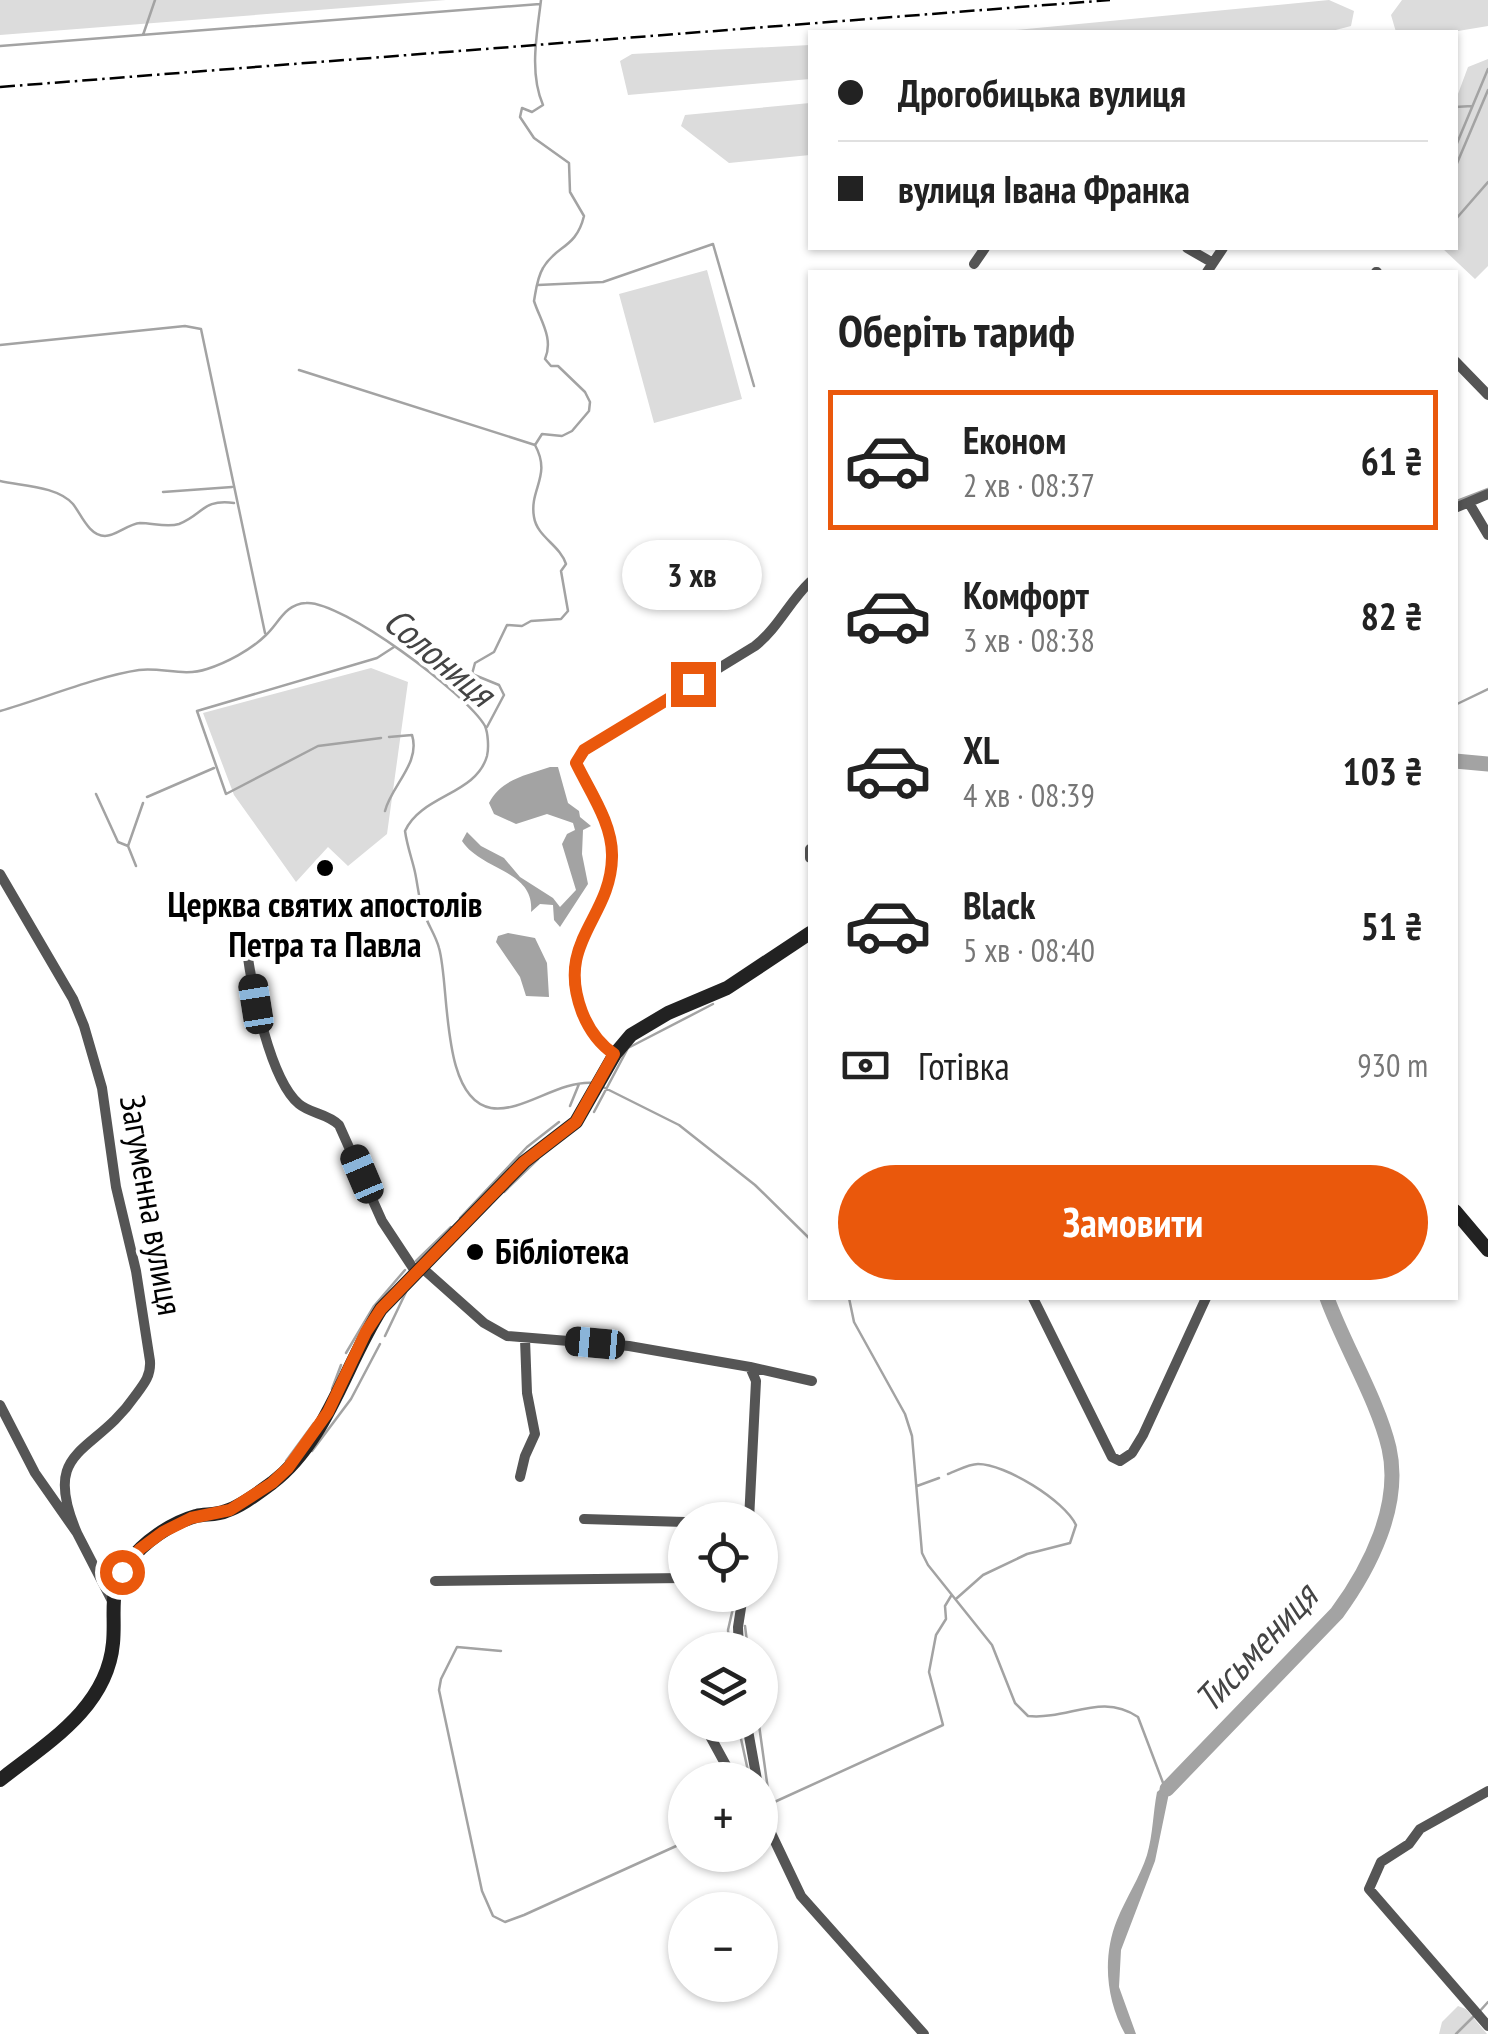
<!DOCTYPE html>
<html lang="uk">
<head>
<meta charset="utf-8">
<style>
  :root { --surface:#fff; --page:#f2f2f2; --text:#222; --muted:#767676; --line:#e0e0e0; --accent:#ea580c }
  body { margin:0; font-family:"PT Sans Narrow",sans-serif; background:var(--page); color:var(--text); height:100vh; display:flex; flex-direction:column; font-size:38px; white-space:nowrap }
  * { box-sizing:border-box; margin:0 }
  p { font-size:32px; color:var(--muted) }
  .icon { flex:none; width:55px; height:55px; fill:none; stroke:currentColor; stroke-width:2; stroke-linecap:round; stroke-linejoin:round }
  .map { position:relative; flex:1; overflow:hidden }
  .drawer { position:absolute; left:808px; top:270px; width:650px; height:1030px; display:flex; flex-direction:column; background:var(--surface); border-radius:0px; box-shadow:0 2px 8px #0004 }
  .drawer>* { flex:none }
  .guide { position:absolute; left:808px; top:30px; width:650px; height:220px; border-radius:0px; box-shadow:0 2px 8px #0004; display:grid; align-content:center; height:220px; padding:0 30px; background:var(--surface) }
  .fabs { position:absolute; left:668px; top:1502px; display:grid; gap:20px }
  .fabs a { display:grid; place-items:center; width:110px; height:110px; border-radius:50%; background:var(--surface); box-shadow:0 2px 8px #0004; font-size:50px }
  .end { position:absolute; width:45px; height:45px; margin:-22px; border:12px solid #ea580c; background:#fff; box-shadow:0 0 0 5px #fff }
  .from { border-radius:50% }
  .bubble { position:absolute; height:70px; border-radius:35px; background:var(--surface); box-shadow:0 2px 8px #0004; font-size:32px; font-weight:700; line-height:70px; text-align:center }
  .car { position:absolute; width:30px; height:60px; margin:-30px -15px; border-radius:12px; box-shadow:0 0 8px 2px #0007; background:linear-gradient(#222 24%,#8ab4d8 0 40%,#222 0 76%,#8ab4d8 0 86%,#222 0) }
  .guide b { display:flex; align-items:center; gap:35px; height:95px; font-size:38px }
  .guide b+b { border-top:2px solid var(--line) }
  .guide i { width:25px; height:25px; background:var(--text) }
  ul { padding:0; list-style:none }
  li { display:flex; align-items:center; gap:30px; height:140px; margin:0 20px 15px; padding:0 10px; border:5px solid transparent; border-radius:0px }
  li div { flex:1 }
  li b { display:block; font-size:38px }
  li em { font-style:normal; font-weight:700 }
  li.selected { border-color:var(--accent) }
  li>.icon { width:90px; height:90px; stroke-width:1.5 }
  h2 { padding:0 30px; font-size:45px; line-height:120px }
  .pay { display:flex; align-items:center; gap:25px; height:110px; padding:0 30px; font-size:38px }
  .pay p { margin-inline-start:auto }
  .cta { display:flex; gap:20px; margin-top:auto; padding:20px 30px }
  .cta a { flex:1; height:115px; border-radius:60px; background:var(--accent); color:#fff; font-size:40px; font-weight:700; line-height:115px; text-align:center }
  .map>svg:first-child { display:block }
  .green { fill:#dcdcdc }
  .water { fill:#a3a3a3 }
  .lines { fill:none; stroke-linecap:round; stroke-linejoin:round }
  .stream { stroke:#a3a3a3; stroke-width:2.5 }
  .river { stroke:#a3a3a3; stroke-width:15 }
  .street { stroke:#555; stroke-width:10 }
  .secondary { stroke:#222; stroke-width:14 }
  .rail { stroke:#000; stroke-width:2.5; stroke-dasharray:15 5 2.5 5; stroke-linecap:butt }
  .route { stroke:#ea580c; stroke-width:12 }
  .poi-dot { fill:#000; stroke:#fff; stroke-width:4 }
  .labels { text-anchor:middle; stroke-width:8; stroke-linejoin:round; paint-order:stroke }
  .poi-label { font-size:35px; font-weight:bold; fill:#000; stroke:#fff }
  .street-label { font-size:35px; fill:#000; stroke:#fff }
  .water-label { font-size:38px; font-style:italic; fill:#444; stroke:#fff }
</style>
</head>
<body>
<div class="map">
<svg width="1488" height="2034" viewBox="0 0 1488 2034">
  <rect width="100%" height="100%" fill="#fff"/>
  <path class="green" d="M0 0H446L0 35Z
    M1329 0 1354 11 1351 26 1328 32H994Z
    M1402 0H1488V26L1452 32H1396L1391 15Z
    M810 45V79L628 95 620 61 632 54Z
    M1488 59V266L1475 279 1442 248H1455V102L1468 67Z
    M810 103V155L729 163 681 126 685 115Z
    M707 270 742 399 654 423 619 294Z
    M371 668 408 682 387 834 348 866 328 847 296 882 234 795 203 713Z
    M1458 2006 1466 2009 1487 2034H1439L1442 2022Z"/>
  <path class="water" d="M550 767H558L568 803 579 811 580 817 591 826 595 824 583 830 582 854 588 884 560 927 554 920 553 905 540 904 531 912C535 870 482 871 462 841L467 832 481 846 504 858 520 877 553 898 560 907 576 890 562 844 567 834 575 830 573 823 547 814 516 824 494 814 489 803C501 779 527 775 550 767Z
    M508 933 535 938 547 963 549 997 526 996 520 977 496 942 498 936Z
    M1183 1770 1169 1793 1155 1861 1121 1950 1119 1987 1136 2034H1125C1106 1999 1102 1957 1117 1920 1126 1898 1140 1877 1147 1855 1153 1835 1153 1812 1157 1792Z"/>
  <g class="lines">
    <path class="stream" d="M143 35 155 0
      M0 46 540 4
      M1455 107 1472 106
      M1455 148 1488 69
      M1455 168 1488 90
      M1455 220 1488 182
      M538 285 603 282 713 244 754 386
      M0 345 185 326 201 329 265 633
      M299 370 535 445
      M0 481C22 486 57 486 73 504 81 514 89 536 105 536 116 536 128 524 140 523 153 523 167 528 179 524 204 514 202 499 234 503
      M163 492 232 487
      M1457 501 1488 489
      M1455 705 1488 689
      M0 711C42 699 98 676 139 670 162 667 183 677 207 669 226 663 251 650 266 635 279 623 285 604 306 603 341 600 467 694 485 726 488 733 489 748 487 756 476 795 421 795 405 831 407 845 411 856 414 868 418 883 418 899 424 913 428 925 436 936 439 948 450 985 440 1099 491 1108 523 1113 558 1080 594 1083
      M487 727 504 695 499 685 472 674 475 663 494 652 507 625 522 626 531 621 561 619 568 611 561 571 566 564C560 545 537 537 534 517 529 489 552 476 535 445L542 434 562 436 572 431 589 411 590 402 585 392 558 366H551L545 359C554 338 540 320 534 301 536 290 537 278 543 268 556 245 576 249 584 216L570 192 569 163 534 138 520 117 522 108 532 112 543 105C529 73 537 34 541 0
      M381 738 318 746 226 794 197 711 377 658 394 647
      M96 794 118 842 128 846
      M147 797 214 768
      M385 811C391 786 421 763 412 735L389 737
      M136 866 128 846 143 803
      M601 1086 679 1125 755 1185 810 1239
      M570 1106 579 1084
      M594 1112 628 1048 713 1004
      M504 1192 538 1159
      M460 1218 527 1147 559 1122
      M416 1261 451 1227
      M849 1298 854 1322 905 1414 912 1436 922 1553 928 1565 992 1645 1015 1703 1028 1716C1069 1720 1101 1692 1138 1717L1165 1788
      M385 1336 406 1292
      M346 1353 374 1306 405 1270
      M332 1389 341 1365
      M312 1451 351 1399 380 1344
      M286 1461 314 1423
      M948 1474C957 1471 968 1464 978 1464 1005 1464 1064 1500 1076 1525L1070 1543 1027 1554 983 1575 957 1598
      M917 1486 939 1478
      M116 1567 130 1549
      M745 1626 748 1650
      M730 1650 728 1630 736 1595
      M501 1651 457 1647 441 1679 439 1690 482 1891 493 1916 505 1922 524 1915 685 1842
      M738 1725 750 1780
      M759 1725 770 1804 943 1725 929 1672 936 1635 946 1619 945 1606 951 1596
      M1479 2012 1488 2002
      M1456 2034 1473 2017"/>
    <path class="river" d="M1455 761 1488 764
      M1167 1789 1337 1613C1370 1568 1402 1505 1389 1448 1378 1401 1344 1345 1327 1298"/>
    <path class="street" d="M1187 248 1213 263
      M974 264 985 248
      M1207 272 1223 248
      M1376 272H1377
      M1455 361 1488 395
      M1469 503 1488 535
      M1455 508 1488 494
      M810 849V858
      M0 874 73 999 84 1026 102 1088 116 1187 136 1271 150 1361C151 1376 144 1384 135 1396 94 1456 40 1446 77 1533
      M250 944 247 951C252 988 270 1080 299 1104 311 1114 327 1113 339 1125L382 1221 415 1271
      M615 1054C598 1043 590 1030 582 1012 554 942 611 919 612 857 613 824 591 792 576 763L585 750 755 646C778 628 789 602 810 582
      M420 1266 484 1323 507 1336 629 1346 750 1367 812 1381
      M1033 1298 1112 1457 1120 1461 1132 1453 1143 1435 1206 1298
      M0 1405 35 1473 77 1533 111 1599
      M520 1477 525 1456 535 1434 527 1393 525 1339
      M584 1519 685 1522
      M749 1520 756 1381 750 1367
      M435 1581 685 1578
      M739 1650 738 1627 743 1595
      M704 1725 734 1780
      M747 1725 757 1780
      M760 1791 770 1831 801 1896 924 2034
      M1488 1791 1420 1829 1409 1844 1381 1862 1369 1889 1488 2026"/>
    <path class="secondary" d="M1455 1211 1488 1250
      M0 1780C47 1743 107 1708 113 1643 116 1612 107 1590 128 1563 143 1542 171 1523 196 1516 206 1514 217 1515 226 1511 242 1506 258 1493 272 1483 327 1441 345 1365 381 1309L524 1162 576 1122 615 1054 631 1035 668 1013 727 988 810 933"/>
    <path class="rail" d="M0 87 1110 0"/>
  </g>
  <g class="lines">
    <path class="route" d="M122 1572 140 1549 163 1532 191 1518 230 1510 272 1483 288 1468 328 1412 366 1332 381 1309 524 1162 576 1122 614 1054C598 1043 589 1030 582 1012 555 941 611 919 612 857 613 824 590 792 576 763L584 750 693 684"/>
  </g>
  <g class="poi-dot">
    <circle cx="325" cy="868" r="10"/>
    <circle cx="475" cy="1252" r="10"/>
  </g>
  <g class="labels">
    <g class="poi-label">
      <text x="325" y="917">Церква святих апостолів<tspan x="325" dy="40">Петра та Павла</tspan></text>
      <text x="495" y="1264" text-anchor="start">Бібліотека</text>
    </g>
    <g class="street-label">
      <text transform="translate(151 1205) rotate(80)" y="12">Загуменна вулиця</text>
    </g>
    <g class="water-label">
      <text transform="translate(439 657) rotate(40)" y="13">Солониця</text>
      <text transform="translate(1256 1648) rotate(-47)" y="13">Тисьмениця</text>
    </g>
  </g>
</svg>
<div class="fabs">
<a><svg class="icon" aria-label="locate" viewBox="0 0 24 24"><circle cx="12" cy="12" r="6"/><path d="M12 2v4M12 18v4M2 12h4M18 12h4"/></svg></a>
<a><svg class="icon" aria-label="layers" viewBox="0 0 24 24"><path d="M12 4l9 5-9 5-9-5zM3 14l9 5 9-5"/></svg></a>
<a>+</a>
<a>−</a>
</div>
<i class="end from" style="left:122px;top:1572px"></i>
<i class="end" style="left:693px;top:684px"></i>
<div class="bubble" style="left:622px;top:540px;width:140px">3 хв</div>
<i class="car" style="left:256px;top:1004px;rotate:351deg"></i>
<i class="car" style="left:362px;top:1174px;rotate:337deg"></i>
<i class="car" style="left:595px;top:1343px;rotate:275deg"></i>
<div class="guide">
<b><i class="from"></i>Дрогобицька вулиця</b>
<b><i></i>вулиця Івана Франка</b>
</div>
<section class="drawer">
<h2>Оберіть тариф</h2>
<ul>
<li class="selected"><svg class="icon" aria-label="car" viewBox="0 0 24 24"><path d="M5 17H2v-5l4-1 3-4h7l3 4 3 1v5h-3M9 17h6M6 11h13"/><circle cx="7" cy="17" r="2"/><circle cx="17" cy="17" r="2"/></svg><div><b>Економ</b><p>2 хв · 08:37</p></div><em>61 ₴</em></li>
<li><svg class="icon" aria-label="car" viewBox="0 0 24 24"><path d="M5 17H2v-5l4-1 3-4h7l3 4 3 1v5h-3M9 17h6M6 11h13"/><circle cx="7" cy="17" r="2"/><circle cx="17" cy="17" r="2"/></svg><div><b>Комфорт</b><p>3 хв · 08:38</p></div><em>82 ₴</em></li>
<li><svg class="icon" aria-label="car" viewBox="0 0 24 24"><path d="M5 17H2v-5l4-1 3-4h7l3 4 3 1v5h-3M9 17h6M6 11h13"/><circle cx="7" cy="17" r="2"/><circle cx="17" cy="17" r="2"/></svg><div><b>XL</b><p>4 хв · 08:39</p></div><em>103 ₴</em></li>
<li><svg class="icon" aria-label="car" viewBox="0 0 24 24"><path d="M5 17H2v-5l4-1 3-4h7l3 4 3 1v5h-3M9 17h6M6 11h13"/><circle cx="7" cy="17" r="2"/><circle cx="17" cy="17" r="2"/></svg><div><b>Black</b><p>5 хв · 08:40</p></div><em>51 ₴</em></li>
</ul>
<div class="pay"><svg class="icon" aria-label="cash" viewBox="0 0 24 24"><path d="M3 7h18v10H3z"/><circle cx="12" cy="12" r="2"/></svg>Готівка<p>930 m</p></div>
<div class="cta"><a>Замовити</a></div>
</section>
</div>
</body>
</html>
